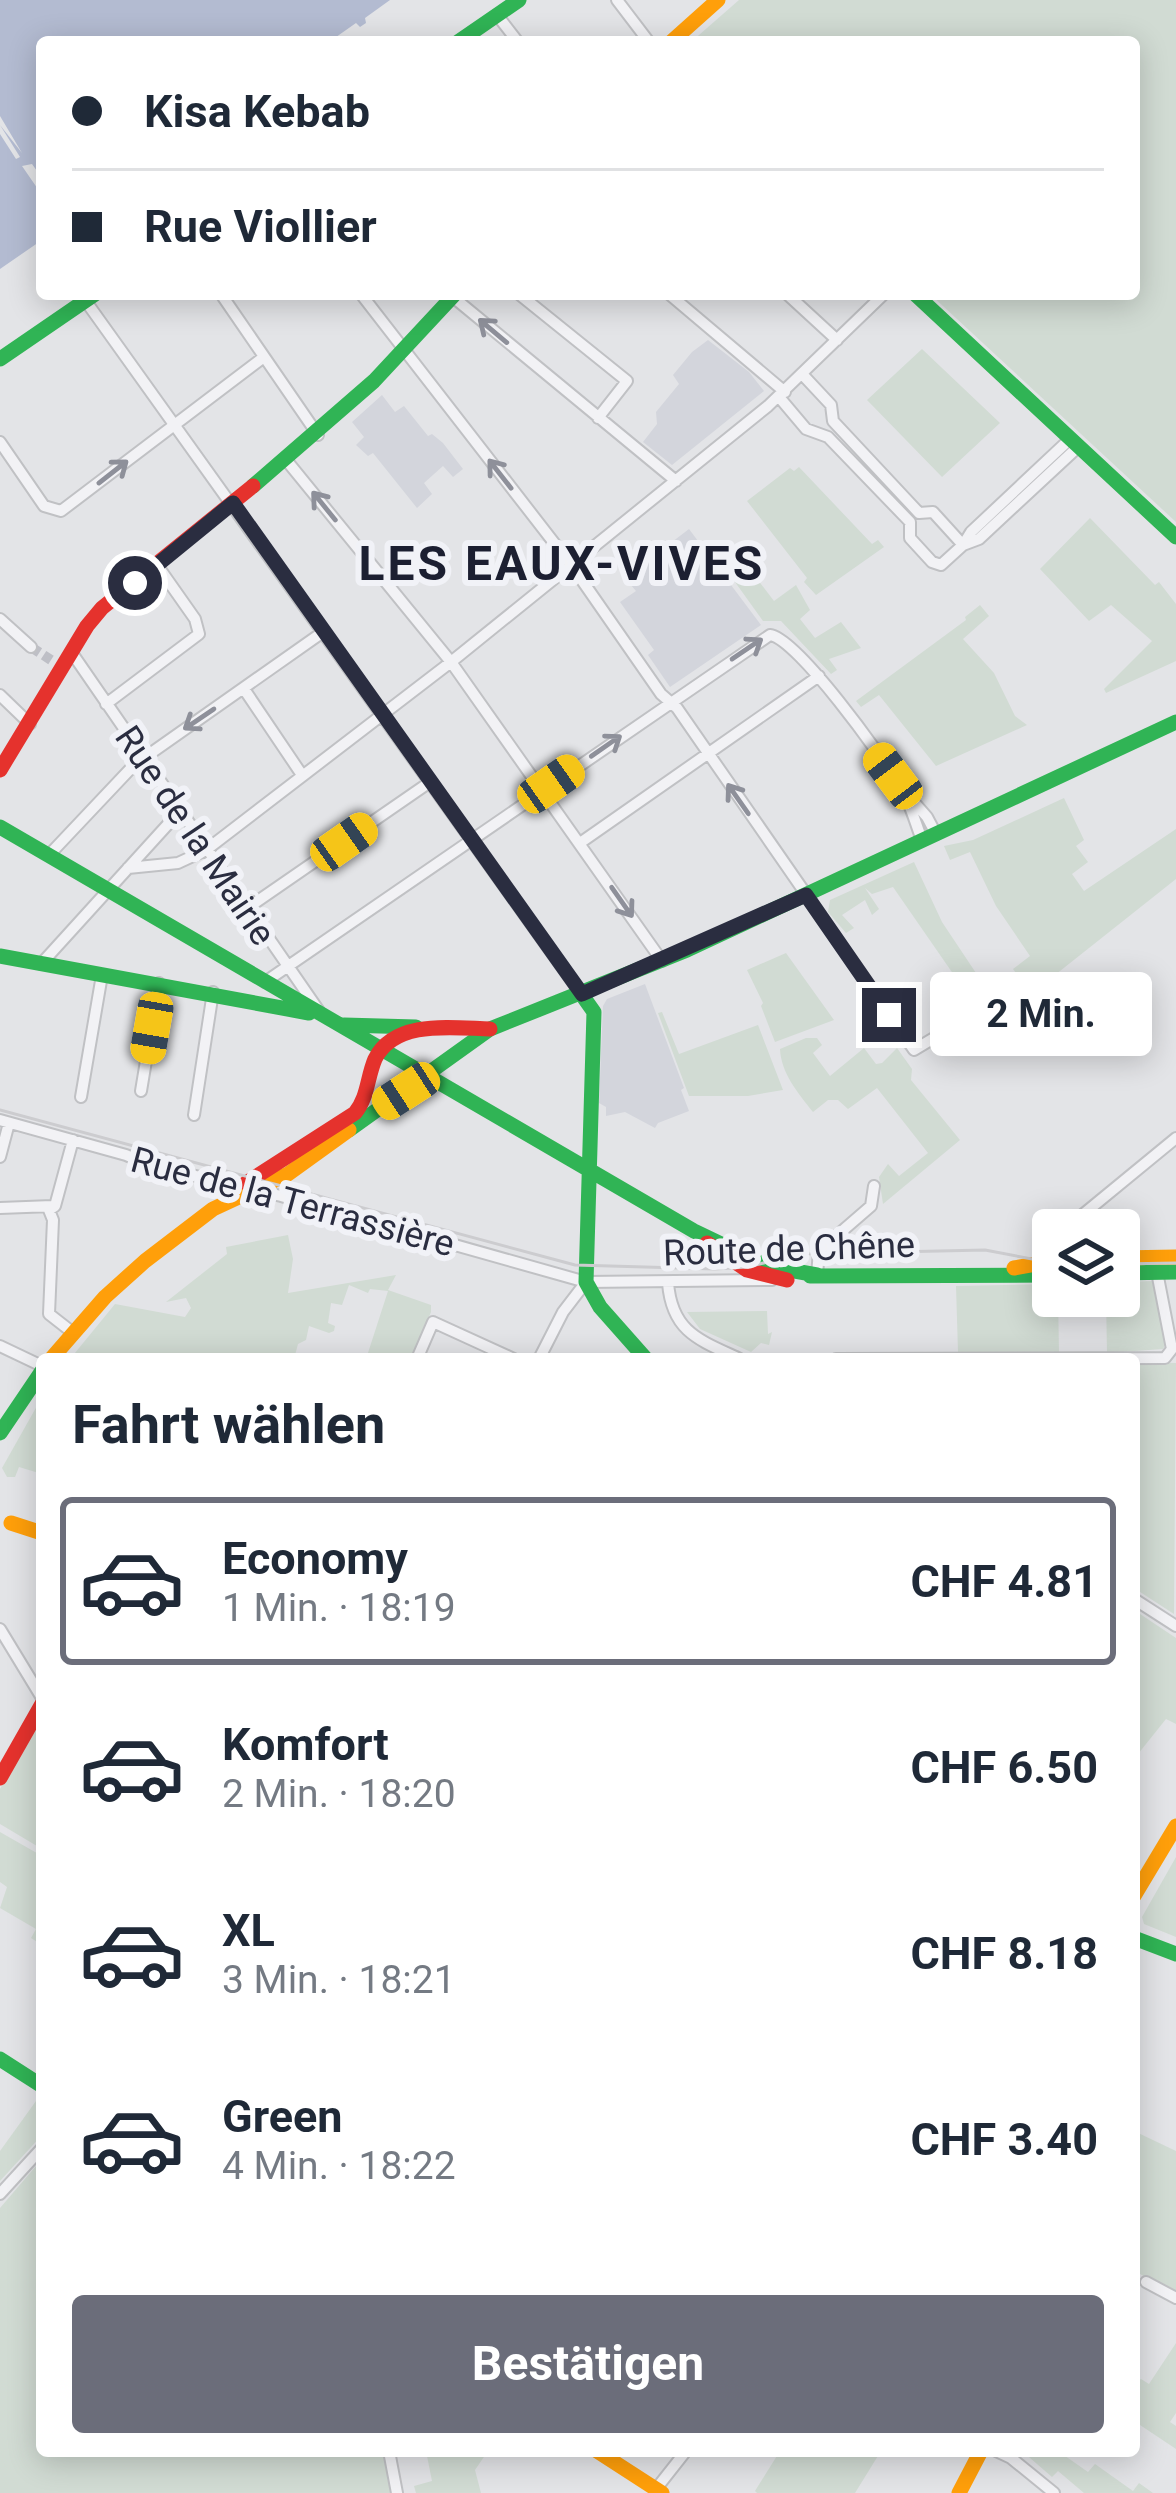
<!DOCTYPE html>
<html lang="de">
<head>
<meta charset="utf-8">
<style>
  :root { --surface:#fff; --page:#f6f6f7; --text:#1f2937; --muted:#747a83; --line:#e0e1e3; --accent:#6b6d7a }
  body { margin:0; font-family:Roboto,sans-serif; background:var(--page); color:var(--text); height:100vh; display:flex; flex-direction:column; font-size:45px; white-space:nowrap }
  * { box-sizing:border-box; margin:0 }
  p { font-size:39px; color:var(--muted) }
  .icon { flex:none; width:66px; height:66px; fill:none; stroke:currentColor; stroke-width:2; stroke-linecap:round; stroke-linejoin:round }
  .map { position:relative; flex:1; overflow:hidden }
  .panel { position:absolute; left:36px; top:1353px; width:1104px; height:1104px; display:flex; flex-direction:column; background:var(--surface); border-radius:12px; box-shadow:0 6px 30px #0003 }
  .panel>* { flex:none }
  .hud { position:absolute; left:36px; top:36px; width:1104px; height:264px; border-radius:12px; box-shadow:0 6px 30px #0003; display:grid; align-content:center; height:264px; padding:0 36px; background:var(--surface) }
  .controls { position:absolute; left:1032px; top:1209px; display:grid; gap:24px }
  .controls a { display:grid; place-items:center; width:108px; height:108px; border-radius:12px; background:var(--surface); box-shadow:0 6px 30px #0003; font-size:60px }
  .end { position:absolute; width:54px; height:54px; margin:-27px; border:15px solid #2a2d40; background:#fff; box-shadow:0 0 0 6px #fff }
  .from { border-radius:50% }
  .bubble { position:absolute; height:84px; border-radius:12px; background:var(--surface); box-shadow:0 6px 30px #0003; font-size:39px; font-weight:700; line-height:84px; text-align:center }
  .car { position:absolute; width:36px; height:72px; margin:-36px -18px; border-radius:15px; box-shadow:0 0 9px 3px #0007; background:linear-gradient(#f5c518 24%,#345 0 40%,#f5c518 0 76%,#345 0 86%,#f5c518 0) }
  .hud b { display:flex; align-items:center; gap:42px; height:114px; font-size:45px }
  .hud b+b { border-top:3px solid var(--line) }
  .hud i { width:30px; height:30px; background:var(--text) }
  ul { padding:0; list-style:none }
  li { display:flex; align-items:center; gap:36px; height:168px; margin:0 24px 18px; padding:0 12px; border:6px solid transparent; border-radius:12px }
  li div { flex:1 }
  li b { display:block; font-size:45px }
  li em { font-style:normal; font-weight:700 }
  li.current { border-color:var(--accent) }
  li>.icon { width:108px; height:108px; stroke-width:1.5 }
  h2 { padding:0 36px; font-size:54px; line-height:144px }
  .cta { display:flex; gap:24px; margin-top:auto; padding:24px 36px }
  .cta a { flex:1; height:138px; border-radius:12px; background:var(--accent); color:#fff; font-size:48px; font-weight:700; line-height:138px; text-align:center }
  .map>svg:first-child { display:block }
  .built { fill:#d3d5dc }
  .green { fill:#d1dbd3 }
  .water { fill:#b3bbd1 }
  .lines { fill:none; stroke-linecap:round; stroke-linejoin:round }
  .street-tunnel { stroke:#bebfc6; stroke-width:10; stroke-dasharray:10 5; stroke-linecap:butt }
  .street-casing { stroke:#c0c1c4; stroke-width:14 }
  .street { stroke:#f2f2f5; stroke-width:10 }
  .fast { stroke:#30b455; stroke-width:15 }
  .slow { stroke:#ff9f0a; stroke-width:15 }
  .jam { stroke:#e5322d; stroke-width:15 }
  .tram { stroke:#cccccf; stroke-width:3 }
  .oneway { stroke:#8e909a }
  .route { stroke:#2a2d40; stroke-width:15 }
  .labels { text-anchor:middle; stroke-width:12; stroke-linejoin:round; paint-order:stroke }
  .street-label { font-size:36px; fill:#2a2d40; stroke:#f1f2f7 }
  .district-label { font-size:48px; font-weight:bold; letter-spacing:3px; fill:#1c1f31; stroke:#f1f2f7 }
</style>
</head>
<body>
<div class="map">
<svg width="1176" height="2493" viewBox="0 0 1176 2493">
  <rect width="100%" height="100%" fill="#e3e4e7"/>
  <path class="built" d="M708 340 749 372 764 391 672 465 643 442 657 424 656 412 679 384 673 375 692 352Z
    M382 395 395 412 404 406 428 436 432 434 443 443 463 469 453 477 443 466 424 483 432 494 417 508 373 453 368 456 356 445 364 437 352 422Z
    M689 529 761 625 670 687 648 655 654 650 620 602 636 591 625 578Z
    M645 984 684 1088 681 1090 689 1111 658 1123 655 1128 625 1112 606 1116V1107L599 1103 603 1006 607 999Z"/>
  <path class="green" d="M739 0H1176V522L930 294H1134V42H691Z
    M922 349 1000 423 942 477 867 400Z
    M799 467 872 544 878 540 884 547 816 595 804 582 807 578 747 501 790 468 794 471Z
    M1090 518 1155 585 1159 582 1176 604V661L1106 693 1104 689 1152 641 1111 605 1089 621 1040 569Z
    M732 546 774 601 796 585 810 610 800 619 815 638 841 622 861 648 829 659 837 670 831 674 781 621H763L730 575 735 571 726 550Z
    M980 605 989 616 963 639 994 673 1015 716 1027 725 936 766 879 695 861 707 856 701 966 620 965 617Z
    M1064 798 1084 840 1076 846 1088 862 1072 874 1084 891 1176 829V879L1031 994 1013 969 1030 956 996 906 970 852 950 860 944 846 973 840Z
    M914 862 942 922 980 979 965 991 893 887 872 894 865 888 879 909 872 915 865 900 842 915 854 928 846 933 828 912 830 900Z
    M786 953 834 1020 775 1042 761 1006 763 1003 747 970Z
    M662 1012 679 1054 758 1025 783 1090 748 1096H689L658 1013Z
    M806 1038H817L822 1045 813 1053 830 1076 864 1048 876 1064 882 1063 897 1048 912 1069 911 1080 960 1140 883 1204 879 1177 888 1164 899 1176 928 1153 877 1088 848 1109 838 1100H828L813 1112C798 1093 781 1073 780 1049Z
    M288 1235 293 1259 288 1293 396 1275 388 1290 431 1305V1312L411 1359H366L388 1291 370 1289 368 1293 349 1285 342 1305 331 1303 328 1323 335 1326 334 1331 329 1333 309 1326 306 1340 298 1344 294 1359H70L115 1304 185 1317 191 1308 186 1298 166 1302 227 1254 226 1247Z
    M1154 1281 1166 1343 1163 1349 1107 1353 1106 1296H1119V1282Z
    M1053 1284V1296H1058L1059 1353 958 1352 956 1286Z
    M767 1311 768 1334 772 1332 769 1345 761 1343 751 1352 700 1329 687 1312Z
    M1134 1362 1176 1363 1174 1614 1134 1588Z
    M42 1397V1474L19 1467 15 1477H7L2 1468Z
    M1134 1610 1176 1638V1724L1166 1719 1134 1759Z
    M42 1716V1849L0 1824V1789Z
    M0 1832 42 1856V1945L31 1938 36 1929 0 1908 7 1887 0 1882Z
    M1176 1857V1937L1144 1924 1142 1917Z
    M36 2101 42 2106V2135L0 2181V2151Z
    M1134 2131 1176 2151V2293L1140 2274 1134 2282Z
    M42 2159V2451H385L392 2493H0V2208Z
    M1176 2343V2413L1170 2422 1176 2426V2449L1134 2421V2383L1141 2379 1149 2384Z
    M426 2451H488L475 2470 481 2493H416L414 2486 432 2481Z
    M780 2451H881L855 2493H757L755 2491Z
    M1022 2451H1058L1088 2472 1095 2464 1133 2491 1139 2483 1153 2493H1084L1058 2471 1052 2477Z"/>
  <path class="water" d="M0 0H390L365 18 366 23 360 27 356 23 329 42H42V178L32 164 22 166 42 195V240L0 269V134L16 159 20 157 0 125 22 153 0 116Z"/>
  <g class="lines">
    <path class="street-tunnel" d="M31 647 51 660"/>
    <defs>
      <path id="street" d="M617 0 649 42
        M497 15 518 42
        M221 294 318 435
        M361 294 572 566 661 694 677 708 914 1050 987 1006
        M519 294 627 381 598 418
        M669 294 785 392
        M787 294 837 340
        M453 297 676 481
        M85 300 582 995
        M802 374 831 405 833 421 919 513 933 512 963 545 971 532 1070 439
        M779 397 806 429 828 437 910 522V538L932 562 941 565 963 545 979 539 1078 447
        M0 442 44 506 61 511 264 357
        M287 461 451 662 662 961
        M0 619 31 647
        M72 653 319 1011
        M244 689 302 775
        M0 695 30 724
        M106 704 199 634 195 619 157 565
        M906 793 927 817 936 834
        M580 843 819 676
        M49 855 134 765 323 632
        M128 868 178 863 206 850 451 662 768 406 884 294
        M246 909 430 782
        M41 964 180 811
        M265 982 770 635C797 638 883 758 900 786 910 802 915 822 922 840
        M141 1091 159 983
        M81 1097 102 975
        M194 1115 213 992
        M0 1120 126 1155 149 1165 281 1196 586 1282 772 1280
        M0 1157 9 1123
        M0 1208 52 1206
        M1064 1230 1176 1138
        M817 1275 819 1251 871 1206 874 1186
        M668 1283C672 1332 699 1340 740 1359
        M72 1332 49 1314 53 1220 49 1210 55 1206 73 1140
        M0 1346 42 1366
        M417 1359 433 1322 514 1359
        M539 1359 563 1312 586 1282
        M836 1359 1165 1358 1172 1349 1157 1272
        M1134 1599 1176 1626
        M0 1629 42 1698
        M0 2194 42 2148
        M1146 2282 1176 2298
        M389 2451 397 2493
        M996 2451 1011 2458 1054 2493
        M656 2489 686 2451"/>
    </defs>
    <use href="#street" class="street-casing"/>
    <use href="#street" class="street"/>
    <path class="fast" d="M458 42 519 0
      M915 294 1176 537
      M0 359 95 294
      M253 486 374 381 455 294
      M0 827 694 1231 767 1266 817 1275
      M0 956 309 1013
      M582 995 594 1012 586 1282 600 1307 646 1359
      M344 1025 416 1027
      M349 1130 490 1029 687 950 1176 722
      M1119 1273 1176 1272
      M810 1276 1053 1275
      M0 1433 42 1371
      M1134 1938 1176 1954
      M0 2059 42 2086"/>
    <path class="slow" d="M671 42 718 0
      M1119 1258 1176 1257
      M1014 1268 1053 1261
      M51 1359 105 1297 145 1261 213 1209 288 1174 349 1130
      M11 1523 42 1533
      M1134 1896 1176 1826
      M597 2451 662 2493
      M959 2493 981 2451"/>
    <path class="jam" d="M0 770 87 626 102 608 253 486
      M246 1183 355 1113C368 1097 367 1078 375 1059 395 1019 453 1028 490 1029
      M707 1243 747 1270 787 1280
      M0 1778 42 1704"/>
    <path class="tram" d="M0 1110 575 1265 715 1269 747 1267 801 1254 985 1250 1053 1263
      M1119 1264 1176 1263"/>
  </g>
  <defs><path id="oneway-shaft" d="M-6 0H5M1.5-3L5.5 0L1.5 3" fill="none" stroke-width="1.6" stroke-linecap="round" stroke-linejoin="round" transform="scale(3)"/></defs>
  <g class="oneway">
    <use href="#oneway-shaft" transform="translate(493 331) rotate(-140)"/>
    <use href="#oneway-shaft" transform="translate(113 472) rotate(-38)"/>
    <use href="#oneway-shaft" transform="translate(500 474) rotate(-128)"/>
    <use href="#oneway-shaft" transform="translate(324 506) rotate(-129)"/>
    <use href="#oneway-shaft" transform="translate(747 649) rotate(-34)"/>
    <use href="#oneway-shaft" transform="translate(199 719) rotate(146)"/>
    <use href="#oneway-shaft" transform="translate(606 746) rotate(-35)"/>
    <use href="#oneway-shaft" transform="translate(738 799) rotate(-125)"/>
    <use href="#oneway-shaft" transform="translate(622 902) rotate(55)"/>
  </g>
  <g class="lines">
    <path class="route" d="M135 583 233 503 582 994 806 895 889 1015"/>
  </g>
  <g class="labels">
    <g class="street-label">
      <text transform="translate(196 835) rotate(56)" y="13">Rue de la Mairie</text>
      <text transform="translate(293 1201) rotate(15)" y="13">Rue de la Terrassière</text>
      <text transform="translate(789 1248) rotate(-2)" y="13">Route de Chêne</text>
    </g>
    <g class="district-label">
      <text x="562" y="580">LES EAUX-VIVES</text>
    </g>
  </g>
</svg>
<div class="controls">
<a><svg class="icon" aria-label="layers" viewBox="0 0 24 24"><path d="M12 4l9 5-9 5-9-5zM3 14l9 5 9-5"/></svg></a>
</div>
<i class="end from" style="left:135px;top:583px"></i>
<i class="end" style="left:889px;top:1015px"></i>
<div class="bubble" style="left:930px;top:972px;width:222px">2 Min.</div>
<i class="car" style="left:893px;top:776px;rotate:323deg"></i>
<i class="car" style="left:551px;top:784px;rotate:55deg"></i>
<i class="car" style="left:344px;top:842px;rotate:55deg"></i>
<i class="car" style="left:152px;top:1028px;rotate:190deg"></i>
<i class="car" style="left:406px;top:1091px;rotate:237deg"></i>
<div class="hud">
<b><i class="from"></i>Kisa Kebab</b>
<b><i></i>Rue Viollier</b>
</div>
<section class="panel">
<h2>Fahrt wählen</h2>
<ul>
<li class="current"><svg class="icon" aria-label="car" viewBox="0 0 24 24"><path d="M5 17H2v-5l4-1 3-4h7l3 4 3 1v5h-3M9 17h6M6 11h13"/><circle cx="7" cy="17" r="2"/><circle cx="17" cy="17" r="2"/></svg><div><b>Economy</b><p>1 Min. · 18:19</p></div><em>CHF 4.81</em></li>
<li><svg class="icon" aria-label="car" viewBox="0 0 24 24"><path d="M5 17H2v-5l4-1 3-4h7l3 4 3 1v5h-3M9 17h6M6 11h13"/><circle cx="7" cy="17" r="2"/><circle cx="17" cy="17" r="2"/></svg><div><b>Komfort</b><p>2 Min. · 18:20</p></div><em>CHF 6.50</em></li>
<li><svg class="icon" aria-label="car" viewBox="0 0 24 24"><path d="M5 17H2v-5l4-1 3-4h7l3 4 3 1v5h-3M9 17h6M6 11h13"/><circle cx="7" cy="17" r="2"/><circle cx="17" cy="17" r="2"/></svg><div><b>XL</b><p>3 Min. · 18:21</p></div><em>CHF 8.18</em></li>
<li><svg class="icon" aria-label="car" viewBox="0 0 24 24"><path d="M5 17H2v-5l4-1 3-4h7l3 4 3 1v5h-3M9 17h6M6 11h13"/><circle cx="7" cy="17" r="2"/><circle cx="17" cy="17" r="2"/></svg><div><b>Green</b><p>4 Min. · 18:22</p></div><em>CHF 3.40</em></li>
</ul>
<div class="cta"><a>Bestätigen</a></div>
</section>
</div>
</body>
</html>
